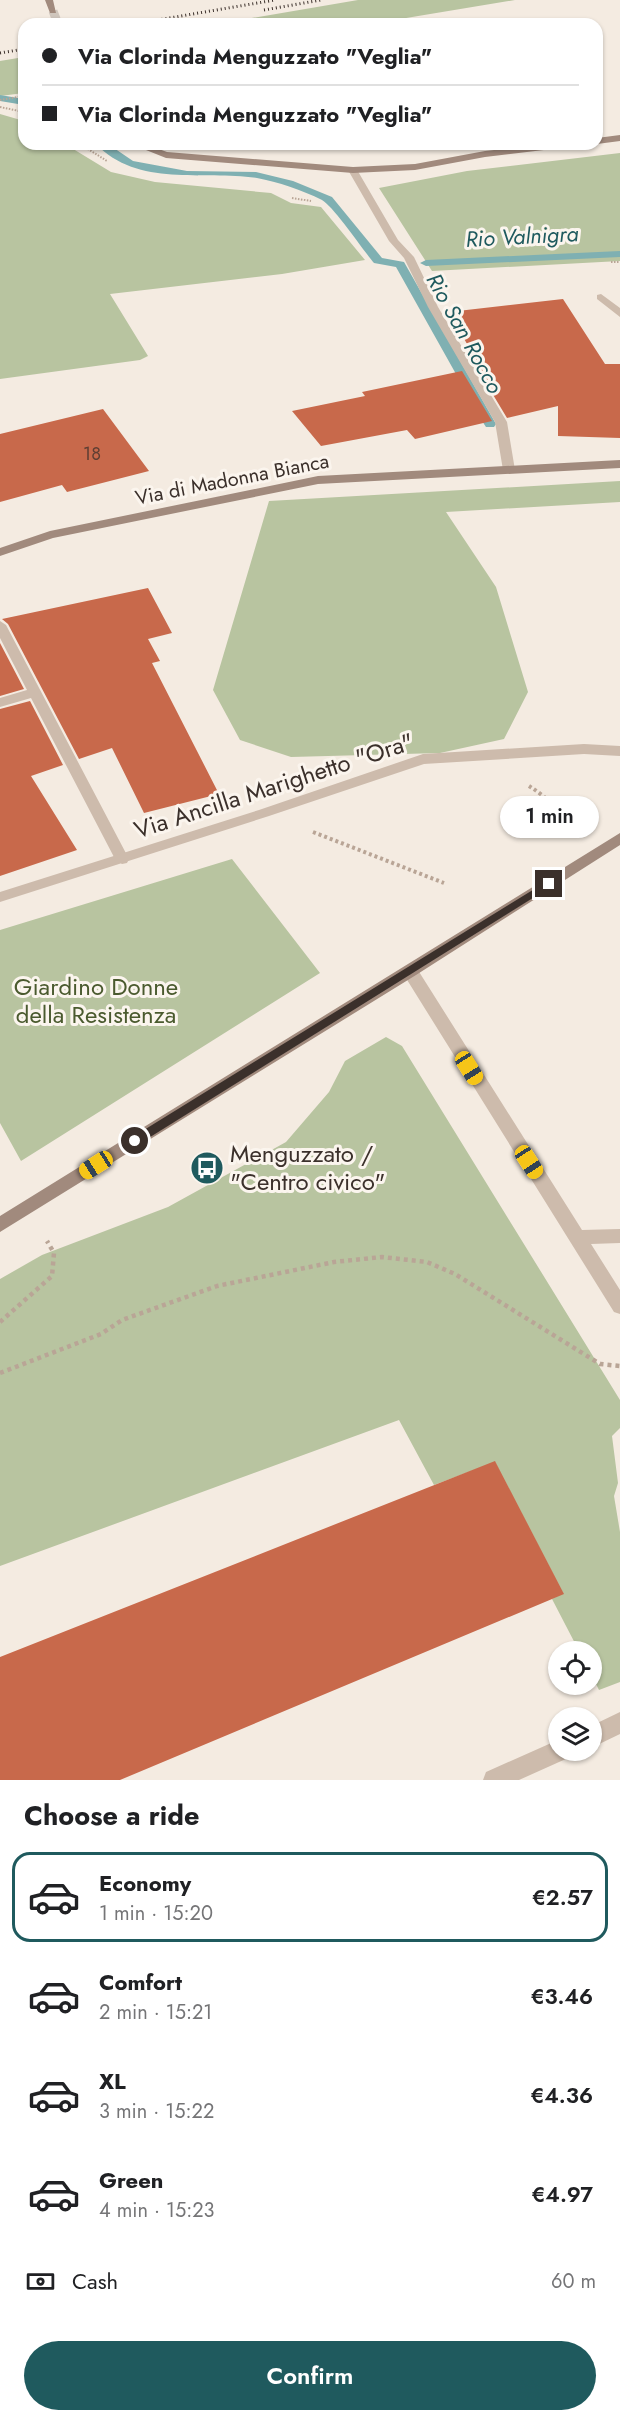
<!DOCTYPE html>
<html lang="en">
<head>
<meta charset="utf-8">
<style>
  :root { --surface:#fff; --page:#f6f6f6; --text:#202124; --muted:#757577; --line:#e0e0e0; --accent:#1f5a5e }
  body { margin:0; font-family:Jost,sans-serif; background:var(--page); color:var(--text); height:100vh; display:flex; flex-direction:column; font-size:22px; white-space:nowrap }
  * { box-sizing:border-box; margin:0 }
  p { font-size:20px; color:var(--muted) }
  .icon { flex:none; width:33px; height:33px; fill:none; stroke:currentColor; stroke-width:2; stroke-linecap:round; stroke-linejoin:round }
  .map { position:relative; height:1780px; overflow:hidden }
  .sheet { display:flex; flex-direction:column; background:var(--surface); flex:1 }
  .sheet>* { flex:none }
  .guide { position:absolute; left:18px; top:18px; width:585px; height:132px; border-radius:18px; box-shadow:0 2px 4px #0004; display:grid; align-content:center; height:132px; padding:0 24px; background:var(--surface) }
  .buttons { position:absolute; left:548px; top:1641px; display:grid; gap:12px }
  .buttons a { display:grid; place-items:center; width:54px; height:54px; border-radius:50%; background:var(--surface); box-shadow:0 2px 4px #0004; font-size:30px }
  .end { position:absolute; width:27px; height:27px; margin:-14px; border:8px solid #3b302b; background:#fff; box-shadow:0 0 0 3px #fff }
  .from { border-radius:50% }
  .bubble { position:absolute; height:42px; border-radius:21px; background:var(--surface); box-shadow:0 2px 4px #0004; font-size:20px; font-weight:600; line-height:42px; text-align:center }
  .car { position:absolute; width:18px; height:36px; margin:-18px -9px; border-radius:8px; box-shadow:0 0 4px 2px #0007; background:linear-gradient(#f5c518 24%,#345 0 40%,#f5c518 0 76%,#345 0 86%,#f5c518 0) }
  .guide b { display:flex; align-items:center; gap:21px; height:57px; font-size:22px }
  .guide b+b { border-top:2px solid var(--line) }
  .guide i { width:15px; height:15px; background:var(--text) }
  ul { padding:0; list-style:none }
  li { display:flex; align-items:center; gap:18px; height:90px; margin:0 12px 9px; padding:0 12px; border:3px solid transparent; border-radius:18px }
  li div { flex:1 }
  li b { display:block; font-size:22px }
  li em { font-style:normal; font-weight:600 }
  li.selected { border-color:var(--accent) }
  li>.icon { width:54px; height:54px; stroke-width:1.5 }
  h2 { padding:0 24px; font-size:27px; line-height:72px }
  .pay { display:flex; align-items:center; gap:15px; height:66px; padding:0 24px; font-size:22px }
  .pay p { margin-inline-start:auto }
  .action { display:flex; gap:12px; margin-top:auto; padding:12px 24px }
  .action a { flex:1; height:69px; border-radius:36px; background:var(--accent); color:#fff; font-size:24px; font-weight:600; line-height:69px; text-align:center }
  .map>svg:first-child { display:block }
  .green { fill:#b8c4a0 }
  .lines { fill:none; stroke-linecap:round; stroke-linejoin:round }
  .stream { fill:#7fb0b2; fill-rule:evenodd }
  .building { fill:#c8694b }
  .secondary-tunnel { stroke:#cfc6bd; stroke-width:9; stroke-dasharray:9 4.5; stroke-linecap:butt }
  .path-far2 { stroke:#b9a596; stroke-width:2; stroke-dasharray:1.5 1.5; stroke-linecap:butt }
  .path-far1 { stroke:#b9a596; stroke-width:4; stroke-dasharray:3 3; stroke-linecap:butt }
  .path { stroke:#b9a596; stroke-width:4.5; stroke-dasharray:4 4; stroke-linecap:butt }
  .lane { fill:#cdbbac; fill-rule:evenodd }
  .street { fill:#cdbbac; fill-rule:evenodd }
  .secondary { fill:#a18a7d; fill-rule:evenodd }
  .rail { stroke:#3b302b; stroke-width:3; stroke-dasharray:1 3; stroke-linecap:butt }
  .route { fill:#3b302b }
  .labels { text-anchor:middle; stroke-width:6; stroke-linejoin:round; paint-order:stroke }
  .far-number-label { font-size:18px; fill:#5e3e33 }
  .far-street-label { font-size:20px; fill:#3b302b; stroke:#fbf5ee }
  .far-water-label { font-size:22px; font-style:italic; fill:#1f5a5e; stroke:#fbf5ee }
  .street-label { font-size:24px; fill:#3b302b; stroke:#fbf5ee }
  .park-label { font-size:24px; fill:#4a5a2e; stroke:#fbf5ee }
  .poi-label { font-size:24px; fill:#3b302b; stroke:#fbf5ee; text-anchor:start }
</style>
</head>
<body>
<div class="map">
<svg width="620" height="1780" viewBox="0 0 620 1780">
  <rect width="100%" height="100%" fill="#f4ebe1"/>
  <path class="green" d="M358 0H515L370 24H217Z
    M24 57V93L0 96V61Z
    M0 114 24 121V144H65L111 172 155 182 271 193 291 203 321 207 365 260 282 274 110 294 148 356 140 360 0 379Z
    M620 153V261L432 271 379 188 467 171Z
    M620 481V502L446 512 496 587 528 692 504 739 440 753 291 757 240 740 213 690 269 501Z
    M232 859 320 973 21 1161 0 1123V930Z
    M386 1037 402 1046 620 1400V1428L612 1436 618 1483 614 1496 620 1532V1682L599 1690 591 1674V1652L579 1651 552 1599 563 1593 495 1462 434 1485 399 1420 0 1566V1279L42 1255 168 1207 286 1142 329 1092 345 1061Z"/>
  <g class="lines">
    <path class="stream" d="M0 95 24 99V105L0 101Z
      M96 144H108L133 161 187 171 256 172 293 181 332 197 382 258 404 262 496 424 494 427H486L484 424 396 267 374 263C363 250 334 207 322 200 302 190 278 182 257 178 204 170 138 188 96 144Z
      M620 251V257L426 266 420 263 426 260Z"/>
  </g>
  <path class="building" d="M563 299 605 364H620V438L558 436V406L507 418 477 368 480 367 449 312Z
    M462 371 492 421 415 439 407 430 321 446 292 411 365 396 362 392Z
    M103 409 149 471 67 492 62 485 0 502V434Z
    M148 588 172 633 148 639 160 661 152 663 219 794 144 813 112 748 79 759 8 624 2 619Z
    M0 643 24 689 0 696Z
    M30 701 63 765 31 776 77 850 0 876V709Z
    M495 1461 564 1594 120 1780H0V1657Z"/>
  <g class="lines">
    <path class="secondary-tunnel" d="M53 11 58 24"/>
    <path class="path-far2" d="M0 100 24 96
      M0 107 24 112
      M80 144 107 161
      M292 198 311 201
      M611 262H620"/>
    <path class="path-far1" d="M529 786C546 797 568 813 559 836
      M313 832 444 883"/>
    <path class="path" d="M0 1322 52 1276 54 1253 47 1241
      M0 1373 101 1334 122 1320 217 1286 334 1262 382 1257 427 1262 455 1274 600 1364 620 1366"/>
    <path class="lane" d="M601 294 620 308V317L597 299V295Z
      M0 621 6 625 129 859 127 863 122 864 115 859 31 698 0 707V698L27 690 0 638Z"/>
    <path class="street" d="M350 168H356L398 240 414 257 438 307 507 422 515 470 513 472 509 474 503 470 495 422 428 307 404 258 389 241 348 170Z
      M584 744 620 746V756L584 754 424 764 269 816 0 902V892L259 810 423 754Z
      M410 965 416 967 582 1230 620 1229V1243L591 1244 620 1290V1314L614 1312 404 975 402 971 404 967Z
      M620 1712V1734L591 1748V1726Z
      M558 1740V1750H571L568 1758 519 1780H483L486 1772Z"/>
    <path class="secondary" d="M45 0H53L56 13H50Z
      M620 135V141L597 144V138Z
      M131 144H145L167 152 353 167 415 164 485 151 546 144H574L569 147 485 157 415 170 353 173 166 158Z
      M620 460V468L318 484 53 538 0 556V548L50 531 318 476Z
      M620 833V845L416 975 0 1232V1216Z"/>
    <path class="rail" d="M264 10 321 0
      M134 24 275 0
      M0 53 24 49"/>
  </g>
  <path class="route" d="M549 880 552 881V886L139 1144H131V1138Z"/>
  <defs>
    <symbol id="bus-disc" viewBox="-11 -11 22 22"><circle r="9.5" fill="#1f5a5e" stroke="#fbf5ee"/><path d="M-5-6H5V4H4V6H2V4H-2V6H-4V4H-5ZM-3.5-4V0h7V-4ZM-3.5 1.2v1.5H-2V1.2ZM2 1.2v1.5H3.5V1.2Z" fill="#fff"/></symbol>
  </defs>
  <g fill-rule="evenodd">
    <use href="#bus-disc" x="188" y="1149" width="38" height="38"/>
  </g>
  <g class="labels">
    <g class="far-number-label">
      <text x="92" y="460">18</text>
    </g>
    <g class="far-street-label">
      <text transform="translate(232 479) rotate(-11)" y="7">Via di Madonna Bianca</text>
    </g>
    <g class="far-water-label">
      <text transform="translate(522 236) rotate(-3)" y="8">Rio Valnigra</text>
      <text transform="translate(465 333) rotate(61)" y="8">Rio San Rocco</text>
    </g>
    <g class="street-label">
      <text transform="translate(274 786) rotate(-18)" y="8">Via Ancilla Marighetto "Ora"</text>
    </g>
    <g class="park-label">
      <text x="96" y="995">Giardino Donne<tspan x="96" dy="28">della Resistenza</tspan></text>
    </g>
    <g class="poi-label">
      <text x="230" y="1162">Menguzzato /<tspan x="230" dy="28">"Centro civico"</tspan></text>
    </g>
  </g>
</svg>
<div class="buttons">
<a><svg class="icon" aria-label="locate" viewBox="0 0 24 24"><circle cx="12" cy="12" r="6"/><path d="M12 2v4M12 18v4M2 12h4M18 12h4"/></svg></a>
<a><svg class="icon" aria-label="layers" viewBox="0 0 24 24"><path d="M12 4l9 5-9 5-9-5zM3 14l9 5 9-5"/></svg></a>
</div>
<i class="end from" style="left:135px;top:1141px"></i>
<i class="end" style="left:549px;top:884px"></i>
<div class="bubble" style="left:500px;top:796px;width:99px">1 min</div>
<i class="car" style="left:469px;top:1068px;rotate:148deg"></i>
<i class="car" style="left:529px;top:1162px;rotate:147deg"></i>
<i class="car" style="left:96px;top:1165px;rotate:238deg"></i>
<div class="guide">
<b><i class="from"></i>Via Clorinda Menguzzato &quot;Veglia&quot;</b>
<b><i></i>Via Clorinda Menguzzato &quot;Veglia&quot;</b>
</div>
</div>
<section class="sheet">
<h2>Choose a ride</h2>
<ul>
<li class="selected"><svg class="icon" aria-label="car" viewBox="0 0 24 24"><path d="M5 17H2v-5l4-1 3-4h7l3 4 3 1v5h-3M9 17h6M6 11h13"/><circle cx="7" cy="17" r="2"/><circle cx="17" cy="17" r="2"/></svg><div><b>Economy</b><p>1 min · 15:20</p></div><em>€2.57</em></li>
<li><svg class="icon" aria-label="car" viewBox="0 0 24 24"><path d="M5 17H2v-5l4-1 3-4h7l3 4 3 1v5h-3M9 17h6M6 11h13"/><circle cx="7" cy="17" r="2"/><circle cx="17" cy="17" r="2"/></svg><div><b>Comfort</b><p>2 min · 15:21</p></div><em>€3.46</em></li>
<li><svg class="icon" aria-label="car" viewBox="0 0 24 24"><path d="M5 17H2v-5l4-1 3-4h7l3 4 3 1v5h-3M9 17h6M6 11h13"/><circle cx="7" cy="17" r="2"/><circle cx="17" cy="17" r="2"/></svg><div><b>XL</b><p>3 min · 15:22</p></div><em>€4.36</em></li>
<li><svg class="icon" aria-label="car" viewBox="0 0 24 24"><path d="M5 17H2v-5l4-1 3-4h7l3 4 3 1v5h-3M9 17h6M6 11h13"/><circle cx="7" cy="17" r="2"/><circle cx="17" cy="17" r="2"/></svg><div><b>Green</b><p>4 min · 15:23</p></div><em>€4.97</em></li>
</ul>
<div class="pay"><svg class="icon" aria-label="cash" viewBox="0 0 24 24"><path d="M3 7h18v10H3z"/><circle cx="12" cy="12" r="2"/></svg>Cash<p>60 m</p></div>
<div class="action"><a>Confirm</a></div>
</section>
</body>
</html>
